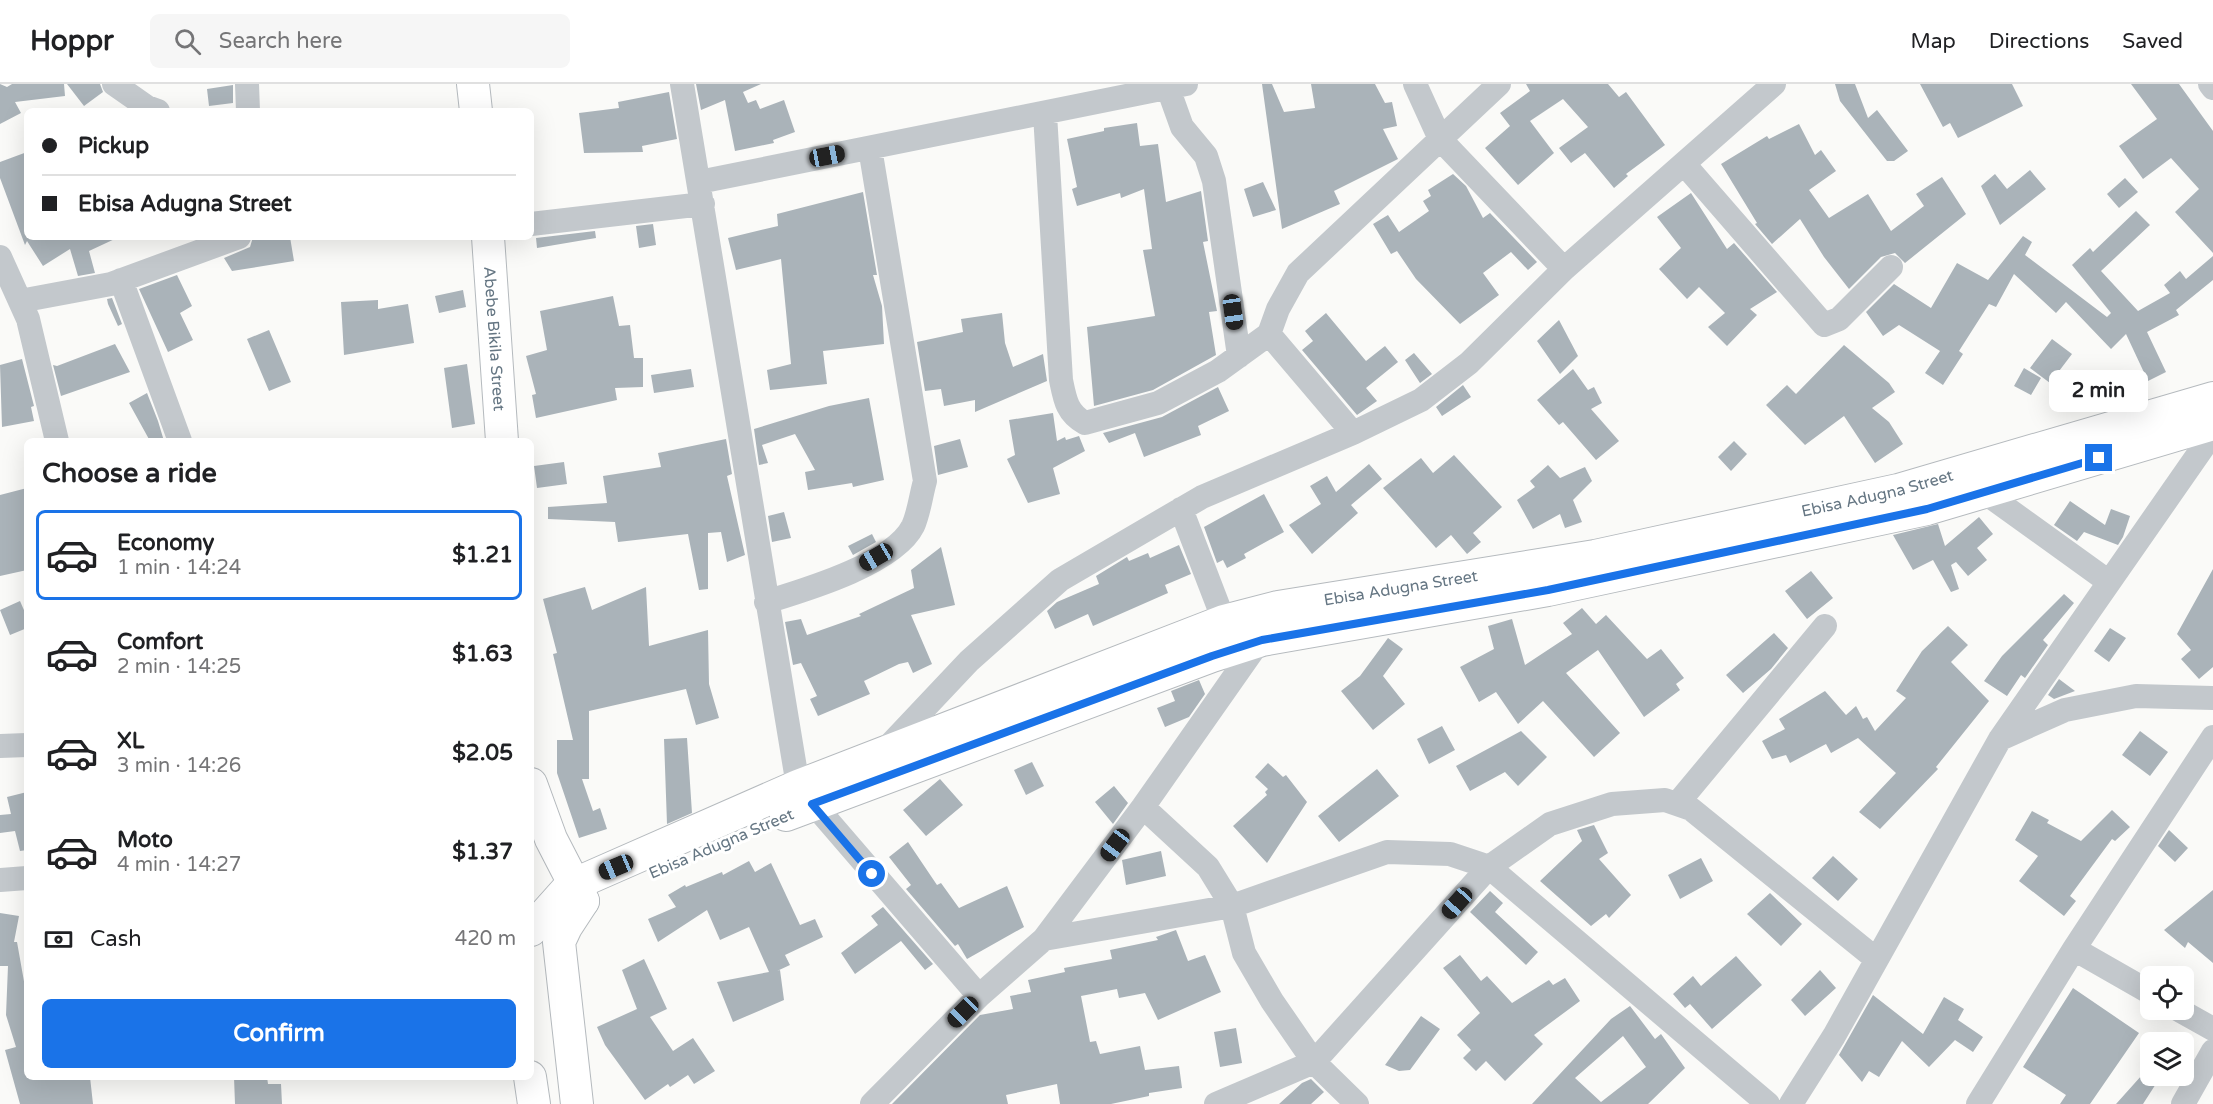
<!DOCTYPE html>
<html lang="en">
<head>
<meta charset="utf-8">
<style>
  :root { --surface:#fff; --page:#f6f6f6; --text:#202124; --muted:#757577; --line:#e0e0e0; --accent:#1a73e8 }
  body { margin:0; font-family:"Varela Round",sans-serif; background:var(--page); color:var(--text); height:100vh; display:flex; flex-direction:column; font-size:22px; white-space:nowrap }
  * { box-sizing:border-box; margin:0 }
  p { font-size:20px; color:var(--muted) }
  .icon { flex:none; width:33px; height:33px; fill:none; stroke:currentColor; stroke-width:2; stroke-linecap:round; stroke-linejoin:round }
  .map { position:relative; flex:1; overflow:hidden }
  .details { position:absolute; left:24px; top:354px; width:510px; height:642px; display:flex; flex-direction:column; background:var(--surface); border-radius:9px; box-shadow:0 6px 24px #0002 }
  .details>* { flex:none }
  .hud { position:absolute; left:24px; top:24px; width:510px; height:132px; border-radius:9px; box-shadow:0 6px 24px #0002; display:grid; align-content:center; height:132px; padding:0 18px; background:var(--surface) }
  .buttons { position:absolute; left:2140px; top:882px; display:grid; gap:12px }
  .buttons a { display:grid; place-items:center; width:54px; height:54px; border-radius:9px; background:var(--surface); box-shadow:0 6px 24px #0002; font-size:30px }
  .end { position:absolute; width:27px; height:27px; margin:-14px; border:8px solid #1a73e8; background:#fff; box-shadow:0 0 0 3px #fff }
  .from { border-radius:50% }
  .bubble { position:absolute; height:42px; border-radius:9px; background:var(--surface); box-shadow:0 6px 24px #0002; font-size:20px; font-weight:700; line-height:42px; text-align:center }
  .car { position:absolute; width:18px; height:36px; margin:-18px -9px; border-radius:8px; box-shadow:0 0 4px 2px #0007; background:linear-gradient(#222 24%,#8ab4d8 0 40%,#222 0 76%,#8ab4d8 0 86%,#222 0) }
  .hud b { display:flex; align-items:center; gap:21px; height:57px; font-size:22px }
  .hud b+b { border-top:2px solid var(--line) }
  .hud i { width:15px; height:15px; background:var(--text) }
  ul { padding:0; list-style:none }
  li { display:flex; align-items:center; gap:18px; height:90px; margin:0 12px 9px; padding:0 6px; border:3px solid transparent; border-radius:9px }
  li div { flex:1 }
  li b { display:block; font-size:22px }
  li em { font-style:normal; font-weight:700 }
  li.on { border-color:var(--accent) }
  li>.icon { width:54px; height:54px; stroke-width:1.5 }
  h2 { padding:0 18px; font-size:27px; line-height:72px }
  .pay { display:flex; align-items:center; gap:15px; height:66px; padding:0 18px; font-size:22px }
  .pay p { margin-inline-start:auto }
  .button { display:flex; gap:12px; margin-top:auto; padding:12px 18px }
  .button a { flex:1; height:69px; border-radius:9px; background:var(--accent); color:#fff; font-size:24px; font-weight:700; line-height:69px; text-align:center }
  header { display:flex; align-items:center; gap:36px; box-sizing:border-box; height:84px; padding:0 30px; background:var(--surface); border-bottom:2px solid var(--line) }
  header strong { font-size:28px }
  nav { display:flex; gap:33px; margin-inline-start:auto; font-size:21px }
  .search { width:420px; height:54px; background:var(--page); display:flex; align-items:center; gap:15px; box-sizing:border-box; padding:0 21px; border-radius:9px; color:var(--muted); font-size:22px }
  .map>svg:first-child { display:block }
  .building { fill:#aab3b9; fill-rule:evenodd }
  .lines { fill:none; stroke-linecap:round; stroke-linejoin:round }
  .major-casing { stroke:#b5babe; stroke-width:34 }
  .minor { stroke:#c3c8cc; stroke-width:24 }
  .major { stroke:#fff; stroke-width:32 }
  .route { stroke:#1a73e8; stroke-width:8 }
  .labels { text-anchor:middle; stroke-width:6; stroke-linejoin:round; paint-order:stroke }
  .street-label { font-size:16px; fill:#657683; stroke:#fff }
</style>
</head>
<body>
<header>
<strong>Hoppr</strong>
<div class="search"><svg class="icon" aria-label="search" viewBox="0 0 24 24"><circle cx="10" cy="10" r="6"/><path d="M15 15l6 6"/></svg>Search here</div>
<nav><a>Map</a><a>Directions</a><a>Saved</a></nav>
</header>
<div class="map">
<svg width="2213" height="1020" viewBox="0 0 2213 1020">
  <rect width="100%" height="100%" fill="#fafaf8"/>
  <path class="building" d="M0 0 7 3 12 0H64L65 12 15 18 21 29 0 40Z
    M67 0H100L103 8 84 22Z
    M696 0H761L743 8 748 19 756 16 760 25 784 16 795 48 773 56 774 59 735 67 725 16 701 26Z
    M1262 0H1272L1284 28 1315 24 1311 0H1375L1385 19 1392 18 1397 42 1383 45 1398 75 1334 107 1340 120 1282 145Z
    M1526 0H1608L1619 13 1626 8 1665 61 1626 90 1628 92 1614 104 1585 69 1571 79 1559 64 1588 43 1563 15 1530 37 1554 69 1518 101 1485 64 1510 42 1500 29 1530 7Z
    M1835 0H1855L1868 34 1877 26 1908 67 1894 77H1887L1840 17Z
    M1920 0H2012L2023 22 1958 54 1950 39 1943 43Z
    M2131 0H2179L2213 47V169L2175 128 2199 105 2171 74 2143 95 2119 62 2157 35Z
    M233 1V19L209 22 207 5Z
    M669 8 677 55 642 62 643 68 584 69 579 29 619 24 618 18Z
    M1137 39 1140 62 1158 60 1166 118 1201 107 1208 157 1203 158 1217 227 1209 228 1216 271 1153 306 1094 322 1087 243 1155 232 1143 166 1152 165 1144 105 1121 114 1120 109 1077 122 1072 105 1077 103 1067 55 1104 47V44Z
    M1799 40 1815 71 1821 66 1836 87 1809 106 1829 134 1868 110 1891 147 1924 122 1916 110 1942 93 1966 130 1905 179 1895 169 1881 173 1849 205 1824 173 1800 135 1772 160 1755 140 1757 139 1721 80 1767 52 1769 55Z
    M27 68V153H119L89 167 95 189 78 192 70 165 43 182 27 157 25 161 0 94V78Z
    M2030 86 2046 105 2000 141 1981 102 1995 90 2007 105Z
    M1453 90 1466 102 1483 134 1490 129 1537 178 1528 186 1511 168 1483 189 1499 211 1460 240 1416 195 1397 167 1391 170 1373 140 1388 131 1399 148 1429 127 1423 117 1431 112 1428 106Z
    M2125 94 2138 108 2119 124 2107 110Z
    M1263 98 1276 126 1253 133 1244 105Z
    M863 108 877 191H873L882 222 884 260 823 267 827 300 770 306 767 286 791 280 781 175 736 186 728 154 778 142 777 130Z
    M1691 109 1727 165 1734 159 1777 208 1750 225 1757 231 1727 262 1708 243 1725 229 1699 203 1687 215 1659 185 1681 164 1657 133Z
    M2136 127 2150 141 2101 187 2138 227 2170 209 2164 201 2180 187 2186 195 2213 172V196L2176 226 2179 231 2147 248 2166 288 2148 297 2126 250 2111 265 2066 218 2056 229 2014 190 1996 223 1989 220 1959 267 1963 270 1943 301 1925 289 1940 267 1899 241 1883 252 1866 228 1894 200 1931 224 1957 179 1988 196 2023 152 2032 158 2025 171 2107 233 2111 229 2072 181 2090 164 2093 168Z
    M653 140 656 161 639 164 636 142Z
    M595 147 596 154 537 164 536 154Z
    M253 153H290L294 177 232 187 224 174 250 163Z
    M177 191 192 222 180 229 193 256 168 268 139 205Z
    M463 206 466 223 439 229 435 212Z
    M613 212 619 242 630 241 634 274H643V303L615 304 617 316 536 334 532 311 536 310 526 272 547 266 540 227Z
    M112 214 122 240 118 242 108 220 107 215Z
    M378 216V225L408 220 414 259 344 271 341 218Z
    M1002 229 1005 259 1013 283 1043 270 1047 297 975 328V316L944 322 941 305 925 307 917 258 963 248 961 235Z
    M1326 229 1366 277 1385 262 1398 278 1366 304 1377 317 1357 331 1302 266 1313 257 1305 247Z
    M1559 236 1578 272 1560 290 1537 257Z
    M269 246 291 298 269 307 247 255Z
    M2052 255 2072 270 2050 299 2030 284Z
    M115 260 130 288 61 312 53 281 57 282Z
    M1844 261 1889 299 1895 308 1872 324 1889 338 1903 360 1875 379 1844 332 1805 361 1766 321 1787 301 1796 310Z
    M1414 269 1432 290 1420 299 1405 276Z
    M22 275 34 322 31 323 34 337 2 343 0 281Z
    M467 280 475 340 452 344 444 284Z
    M2024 284 2041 294 2031 311 2014 302Z
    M691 285 694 303 654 309 651 291Z
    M1573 285 1588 306 1594 303 1602 319 1591 325 1619 357 1596 376 1563 338 1559 341 1537 316Z
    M1463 301 1471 313 1442 332 1436 323Z
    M1218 303 1229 327 1198 342 1201 351 1144 373 1135 349 1109 359 1103 349 1162 333Z
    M147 309 158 337 164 357H150L129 319Z
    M869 314 884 396 853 403 852 399 808 406 805 388 815 386 795 350 762 361 768 379 759 381 754 345 829 322Z
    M1053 329 1057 357 1065 353 1066 356 1079 352 1085 367 1053 384 1060 410 1028 419 1007 375 1015 371 1009 336Z
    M726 355 732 390 727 392 745 471 727 478 721 448 708 449V505L699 506 688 450 618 458 615 438 548 435V423L607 419 603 392 661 383 658 369Z
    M960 355 968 383 938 391 934 362Z
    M1734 357 1747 370 1731 387 1718 373Z
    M1454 371 1502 423 1473 449 1481 458 1467 470 1451 451 1436 464 1383 404 1421 374 1433 389Z
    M564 378 567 400 537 404 534 382Z
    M1369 380 1382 395 1351 421 1358 429 1312 470 1289 441 1321 420 1310 402 1327 392 1336 408Z
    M1548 381 1560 394 1585 383 1592 397 1573 416 1582 438 1565 444 1560 430 1533 445 1517 416 1535 403 1530 397Z
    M27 404V486L0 492V411Z
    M1264 410 1284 448 1244 470 1246 474 1227 484 1223 476 1217 479 1204 443Z
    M2070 417 2105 441 2111 425 2130 432 2123 453 2118 461 2084 448 2077 457 2054 441Z
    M784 428 791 454 772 458 768 432Z
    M1979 433 1993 450 1977 464 1987 476 1968 492 1956 478 1951 481 1959 505 1951 508 1933 476 1913 486 1893 451 1938 440 1945 462Z
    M872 450 876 458 853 471 848 462Z
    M1179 461 1191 490 1165 501 1168 509 1093 542 1088 530 1055 545 1047 527 1057 518 1099 500 1096 492 1127 473 1129 477 1148 469 1150 474Z
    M941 463 955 521 911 531 932 580 913 589 908 578 899 580 864 597 870 610 818 632 810 615 817 612 801 579 793 581 785 538 801 535 807 551 861 532 859 530 914 504 911 486Z
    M2213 485V583L2199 595 2181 575 2191 566 2177 550Z
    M1811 487 1833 514 1807 535 1785 507Z
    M585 503 592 526 646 503 649 562 708 546 709 600 719 634 696 641 686 605 589 627V695H582L593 727 600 724 607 745 579 754 557 689V656H573L553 570 557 569 543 515Z
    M2064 510 2074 519 2043 556 2048 561 2025 594 2021 591 2007 612 1984 597 2002 572Z
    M20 517 27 533V544L10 551 0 526Z
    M1582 524 1596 540 1606 531 1647 575 1661 565 1684 594 1676 600 1680 606 1644 633 1598 566 1566 589 1620 649 1594 673 1543 617 1518 640 1496 608 1479 618 1460 583 1494 565 1488 542 1512 535 1525 581 1572 550 1563 539Z
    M1948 542 1968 561 1951 578 1989 617 1936 683 1938 685 1880 745 1859 728 1896 689 1858 654 1831 669 1826 660 1790 679 1786 671 1772 675 1762 657 1785 645 1779 635 1825 607 1846 631 1856 622 1863 635 1867 633 1875 647 1906 614 1896 607 1922 567Z
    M2110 544 2126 554 2109 578 2094 567Z
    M1774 549 1788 564 1771 585 1743 609 1726 591Z
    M1388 554 1403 565 1383 592 1405 620 1373 646 1341 607 1360 592Z
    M2059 595 2075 607 2054 615 2048 611Z
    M1199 596 1205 610 1189 633 1165 643 1157 624 1175 617 1171 607Z
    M1442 642 1455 666 1429 680 1417 655Z
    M1521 647 1547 673 1518 702 1505 688 1470 707 1456 682Z
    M2140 647 2168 668 2150 692 2122 671Z
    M687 654 692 729 667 740 664 655Z
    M1032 678 1044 702 1026 711 1014 686Z
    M1268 679 1283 693 1286 691 1307 718 1267 779 1233 742 1267 711 1265 708 1268 705 1255 693Z
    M1377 685 1399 712 1339 758 1318 732Z
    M940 695 963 721 926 752 903 726Z
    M1114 702 1128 719 1113 740 1095 718Z
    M27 708V766L20 767 15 747 0 749V731L11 730 7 713Z
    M2112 726 2130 743 2115 757 2112 755 2070 812 2076 817 2064 832 2019 797 2038 772 2015 756 2032 727 2049 736 2047 739 2081 757Z
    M1594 741 1608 769 1599 775 1631 811 1609 834 1606 830 1591 842 1540 797 1582 757 1577 746Z
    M2169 746 2188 764 2175 778 2158 762Z
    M908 758 937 801 941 799 959 824 1007 802 1024 843 967 875 958 860 955 862 906 805 911 801 889 773Z
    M1161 767 1166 792 1126 801 1122 776Z
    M1833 772 1858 795 1838 817 1812 794Z
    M1701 774 1713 797 1680 815 1668 791Z
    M749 777 755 788 771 779 800 841 815 835 823 853 785 871 790 881 777 887 780 886 784 916 733 938 717 898 769 888 749 843 720 856 707 826 658 858 648 835 676 823 668 811 685 801 686 803 722 788 723 791Z
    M2213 806V879L2188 858 2185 864 2164 846Z
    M1490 807 1503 819 1495 828 1538 868 1526 881 1470 828Z
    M1770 809 1802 840 1781 862 1747 830Z
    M883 823 933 880 925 886 901 857 855 890 841 869 878 841 871 832Z
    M0 829 19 832 14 858H17L25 903 24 961 27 960V993H90L93 1020H20L5 966 16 963 6 931 8 882H0Z
    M1176 846 1188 877 1205 871 1221 908 1158 936 1145 909 1119 914 1117 905 1081 912 1090 958 1096 957 1100 970 1140 962 1145 986 1179 982 1182 1004 1149 1009V1012L1111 1020H1060L1057 1000 1006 1011 1008 1020H892L980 931 1013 925 1010 912 1031 908 1028 896 1065 888 1064 884 1112 875 1110 866 1158 856 1156 853Z
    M1460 871 1481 897 1487 892 1512 919 1549 896 1553 901 1565 894 1580 917 1534 951 1543 960 1505 997 1486 977 1476 987 1463 974 1471 966 1457 951 1480 929 1443 884Z
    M1736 872 1762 901 1712 945 1690 920 1685 924 1673 910 1693 892 1701 902Z
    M644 875 667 925 650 933 673 967 693 954 715 987 694 1000 688 991 670 1003 668 1000 645 1016 605 961 597 943 637 925 622 886Z
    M1820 886 1836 904 1805 932 1791 916Z
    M2073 904 2139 949 2090 1020H2060L2066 1011 2023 983Z
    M1873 911 1923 950 1944 913 1964 925 1958 936 1983 953 1973 968 1955 956 1929 983 1902 957 1879 993 1869 987 1862 998 1839 971Z
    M1630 922 1655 955 1661 950 1685 984 1648 1020H1532L1611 935ZM1623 952 1646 983 1601 1018 1575 994Z
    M1421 932 1440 945 1410 986 1399 987 1385 981Z
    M1236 944 1242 979 1220 983 1214 948Z
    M2151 981V992H2167L2164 995 2161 992 2143 1020H2116Z
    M234 993H267L268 1000H281L282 1020H235Z
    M1311 995 1324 1008 1311 1020H1279L1302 999Z"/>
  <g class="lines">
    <defs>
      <g id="major">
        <path d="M473 0 476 27"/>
        <path id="s1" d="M488 153 502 357"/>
        <path d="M531 700 551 755 583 817"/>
        <path d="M786 731 1212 572 1262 556 1548 506 1927 425 2213 340"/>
        <path id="s2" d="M531 846 573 799 584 796 798 702 1224 537 1278 523 1595 472 1898 406 2213 314"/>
        <path d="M530 993 534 1020"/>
        <path d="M577 1020 559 858 566 843 583 817"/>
      </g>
    </defs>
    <use href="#major" class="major-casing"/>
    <path class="minor" d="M114 0 147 23 158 27
      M247 0 248 27
      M682 0 798 702 979 912
      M1415 0 1440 55 1564 185
      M2210 0 2213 4
      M1168 4 1182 43 1206 72 1214 97 1239 272
      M1045 30 1061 296C1065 316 1067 329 1085 339L1158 319 1218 287 1269 250 1278 225 1298 189 1499 0
      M1685 81 1824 241 1839 235 1891 183
      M699 98 1186 0
      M531 140 703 120
      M0 173 28 235 57 357
      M121 196 180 357
      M20 217 111 200 239 153
      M1269 250 1353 349
      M1984 408 2109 498
      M1181 425 1224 537
      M766 518C805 506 894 480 913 442 919 429 921 411 925 397L870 64
      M2000 655 2065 626 2136 612 2213 614
      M0 662 27 661
      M885 666 969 577 1060 496 1202 413 1353 349 1421 316 1469 279 1564 185 1774 0
      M1677 720 1825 542
      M1143 723 1208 783 1232 822 1244 869 1272 917 1314 978 1357 1020
      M0 796 27 794
      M1044 855 1232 822 1387 768 1450 770 1489 783 1768 1020
      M2074 865 2151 909
      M2179 926 2213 945
      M872 1020 979 912 1044 855 1143 723 1265 549
      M1216 1020 1314 978 1489 783 1550 740 1612 720 1665 716 1691 725 1876 875
      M1791 1020 1834 952 2000 655 2213 349
      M1978 1020 2074 865 2213 653
      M2183 1020 2213 967"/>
    <use href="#major" class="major"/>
  </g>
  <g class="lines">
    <path class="route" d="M872 790 812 720 1212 572 1262 556 1548 506 1927 425 2099 374"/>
  </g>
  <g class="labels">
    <g class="street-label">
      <text dy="6" stroke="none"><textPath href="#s1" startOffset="102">Abebe Bikila Street</textPath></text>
      <text dy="6" stroke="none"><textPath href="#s2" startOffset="1431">Ebisa Adugna Street</textPath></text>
      <text dy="6" stroke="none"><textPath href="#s2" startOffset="945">Ebisa Adugna Street</textPath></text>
      <text transform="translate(721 759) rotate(-23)" y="6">Ebisa Adugna Street</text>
    </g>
  </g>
</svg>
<div class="buttons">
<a><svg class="icon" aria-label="locate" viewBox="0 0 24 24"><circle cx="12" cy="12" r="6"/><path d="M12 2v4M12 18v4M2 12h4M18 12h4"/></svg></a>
<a><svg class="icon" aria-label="layers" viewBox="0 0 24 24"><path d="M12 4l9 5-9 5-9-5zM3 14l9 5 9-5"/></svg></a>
</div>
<i class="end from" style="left:872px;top:790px"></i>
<i class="end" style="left:2099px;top:374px"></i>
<div class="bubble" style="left:2049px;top:286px;width:99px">2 min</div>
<i class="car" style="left:827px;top:72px;rotate:79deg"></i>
<i class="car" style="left:1233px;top:228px;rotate:172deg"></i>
<i class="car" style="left:876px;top:473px;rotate:240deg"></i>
<i class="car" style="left:1115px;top:761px;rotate:217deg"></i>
<i class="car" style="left:616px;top:783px;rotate:247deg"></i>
<i class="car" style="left:1457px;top:819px;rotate:222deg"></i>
<i class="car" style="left:963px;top:928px;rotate:225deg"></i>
<div class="hud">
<b><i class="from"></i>Pickup</b>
<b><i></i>Ebisa Adugna Street</b>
</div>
<section class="details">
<h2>Choose a ride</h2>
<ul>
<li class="on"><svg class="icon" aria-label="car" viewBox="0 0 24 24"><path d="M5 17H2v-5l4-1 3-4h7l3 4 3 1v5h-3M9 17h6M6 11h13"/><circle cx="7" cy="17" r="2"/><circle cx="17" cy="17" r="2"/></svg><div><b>Economy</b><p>1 min · 14:24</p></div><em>$1.21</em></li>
<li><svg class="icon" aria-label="car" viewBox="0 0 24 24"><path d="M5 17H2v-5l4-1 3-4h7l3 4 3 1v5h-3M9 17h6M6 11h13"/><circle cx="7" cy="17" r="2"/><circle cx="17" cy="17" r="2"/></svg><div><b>Comfort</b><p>2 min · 14:25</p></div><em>$1.63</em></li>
<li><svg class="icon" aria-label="car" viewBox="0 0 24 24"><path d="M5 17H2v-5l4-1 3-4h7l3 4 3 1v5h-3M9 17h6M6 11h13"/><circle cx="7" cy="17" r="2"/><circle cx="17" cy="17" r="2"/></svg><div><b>XL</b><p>3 min · 14:26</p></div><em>$2.05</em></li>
<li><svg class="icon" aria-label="car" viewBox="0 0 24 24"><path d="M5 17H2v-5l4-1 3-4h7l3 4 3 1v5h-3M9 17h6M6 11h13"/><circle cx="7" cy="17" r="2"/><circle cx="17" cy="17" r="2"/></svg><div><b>Moto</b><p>4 min · 14:27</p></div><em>$1.37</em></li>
</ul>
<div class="pay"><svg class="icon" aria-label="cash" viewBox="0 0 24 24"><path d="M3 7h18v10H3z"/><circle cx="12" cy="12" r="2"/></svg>Cash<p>420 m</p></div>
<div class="button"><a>Confirm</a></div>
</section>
</div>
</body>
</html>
